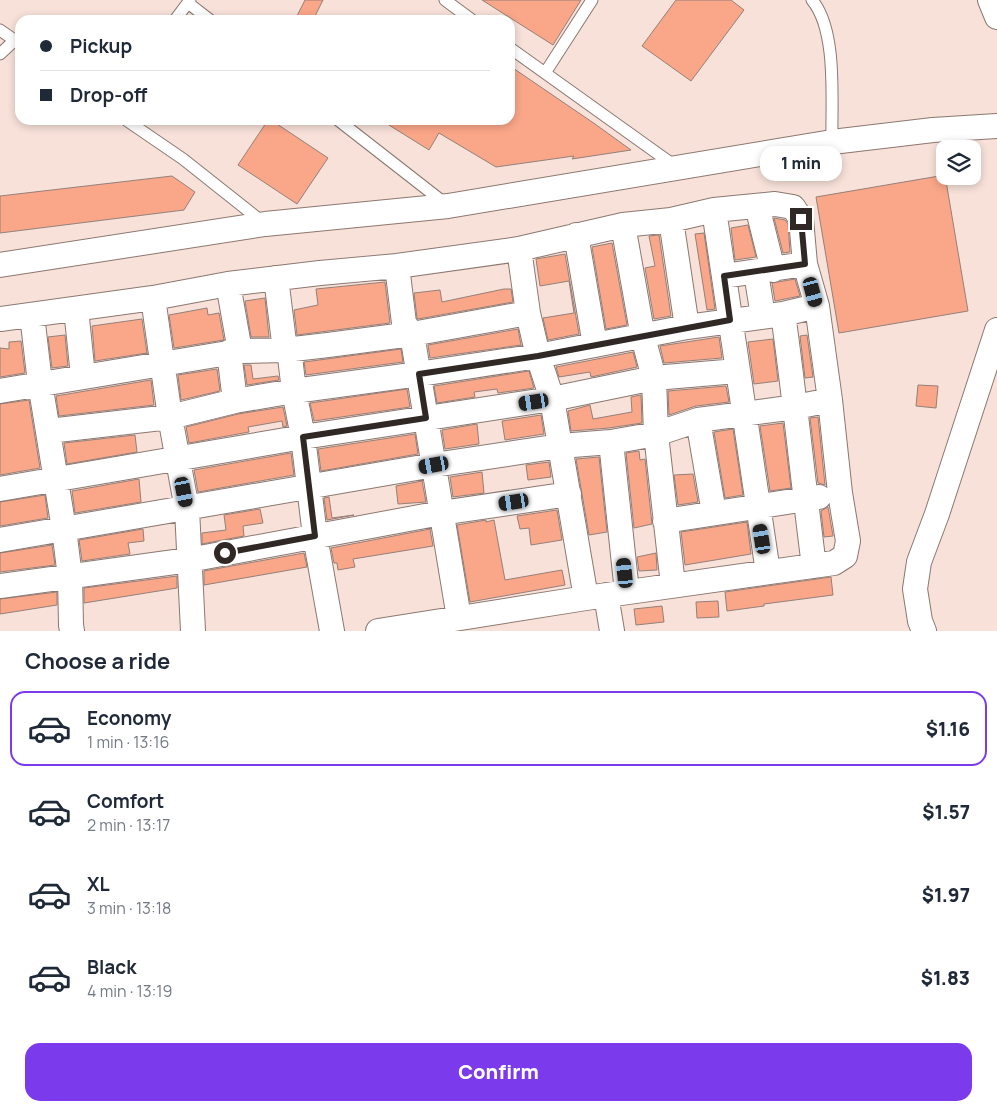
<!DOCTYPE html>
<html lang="en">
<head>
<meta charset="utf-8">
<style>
  :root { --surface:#fff; --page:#f6f6f7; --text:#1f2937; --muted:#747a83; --line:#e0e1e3; --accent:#7c3aed }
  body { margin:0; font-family:Manrope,sans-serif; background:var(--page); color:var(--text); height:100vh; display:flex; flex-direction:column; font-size:19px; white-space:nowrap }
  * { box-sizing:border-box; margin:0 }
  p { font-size:16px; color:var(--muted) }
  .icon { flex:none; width:28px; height:28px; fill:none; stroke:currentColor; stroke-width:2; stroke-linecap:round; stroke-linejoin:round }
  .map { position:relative; height:631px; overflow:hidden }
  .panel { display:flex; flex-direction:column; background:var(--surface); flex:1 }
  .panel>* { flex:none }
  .guide { position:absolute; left:15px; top:15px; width:500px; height:110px; border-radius:15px; box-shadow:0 2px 8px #0003; display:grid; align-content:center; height:110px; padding:0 25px; background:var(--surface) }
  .controls { position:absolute; left:936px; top:140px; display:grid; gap:10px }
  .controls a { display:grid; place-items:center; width:45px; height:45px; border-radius:10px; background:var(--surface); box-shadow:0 2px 8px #0003; font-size:25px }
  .end { position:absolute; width:22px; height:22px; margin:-11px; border:6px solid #302825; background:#fff; box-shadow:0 0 0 2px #fff }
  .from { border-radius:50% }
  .bubble { position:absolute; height:35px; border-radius:15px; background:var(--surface); box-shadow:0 2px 8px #0003; font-size:16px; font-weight:800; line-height:35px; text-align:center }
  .car { position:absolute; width:15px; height:30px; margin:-15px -8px; border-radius:6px; box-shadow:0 0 4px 1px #0007; background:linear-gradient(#222 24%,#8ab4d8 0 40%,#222 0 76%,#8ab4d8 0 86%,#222 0) }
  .guide b { display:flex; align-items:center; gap:18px; height:48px; font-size:19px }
  .guide b+b { border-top:1px solid var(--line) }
  .guide i { width:12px; height:12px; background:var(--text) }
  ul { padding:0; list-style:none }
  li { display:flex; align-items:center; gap:15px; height:75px; margin:0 10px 8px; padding:0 15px; border:2px solid transparent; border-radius:15px }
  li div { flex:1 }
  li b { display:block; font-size:19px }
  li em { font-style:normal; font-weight:800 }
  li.on { border-color:var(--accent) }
  li>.icon { width:45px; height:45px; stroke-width:1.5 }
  h2 { padding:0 25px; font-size:22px; line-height:60px }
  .action { display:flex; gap:10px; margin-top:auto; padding:10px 25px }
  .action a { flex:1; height:58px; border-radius:15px; background:var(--accent); color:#fff; font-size:20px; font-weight:800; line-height:58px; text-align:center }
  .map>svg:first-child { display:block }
  .building { fill:#faa688; stroke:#948079 }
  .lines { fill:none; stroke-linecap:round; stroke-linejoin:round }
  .service-casing { stroke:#8c7871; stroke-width:13 }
  .minor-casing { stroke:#8c7871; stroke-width:26 }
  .service { stroke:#fff; stroke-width:11 }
  .minor { stroke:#fff; stroke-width:24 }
  .route { stroke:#302825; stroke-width:6 }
</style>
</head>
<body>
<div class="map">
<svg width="997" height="631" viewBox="0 0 997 631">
  <rect width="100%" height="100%" fill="#f7e1d9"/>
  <path class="building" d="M305 0H323L313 20H295Z
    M482 0H581L553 45Z
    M676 0H731L744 10 691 81 642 46Z
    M510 66 595 124 631 150 572 159 574 156 496 167 439 133 429 150 381 120H510Z
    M268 120H271L328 158 297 204 238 165Z
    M945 175 968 311 839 333 816 197Z
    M172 176 195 192 184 210 0 233V196Z
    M774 218 785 220 788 224 790 252 783 253Z
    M748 225 756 257 735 260 731 228Z
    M704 233 715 309 707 310 695 234Z
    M659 235 671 316 654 319 645 268 655 266 649 236Z
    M612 243 627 325 606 329 592 247Z
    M565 254 579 334 548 340 543 318 574 313 569 281 540 286 536 259Z
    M795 279 800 296 775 301 772 283Z
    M385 282 390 323 297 335 294 310 318 305 316 289Z
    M504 289H511L513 302 418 319 417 318 414 293 440 290 442 302Z
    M265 298 269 337H251L245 301Z
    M207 308 208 315 219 313 224 340 174 348 169 315Z
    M142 319 147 353 95 361 92 326Z
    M518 329 521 345 430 358 428 345Z
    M65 335 68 366 52 368 48 337Z
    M807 335 813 377 805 378 800 336Z
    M719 337 722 358 664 363 660 346Z
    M773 339 778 381 754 384 748 342Z
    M21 341 25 373 0 377V348L9 349V342Z
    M401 349 403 362 306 375 304 362Z
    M633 352 637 367 591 377 590 372 559 377 556 367Z
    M244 365H251L253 379 278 376 279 380 247 385Z
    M217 369 220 391 181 400 178 375Z
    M529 371 534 388 498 393 497 389 474 392 475 397 437 403 434 386Z
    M151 380 154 405 59 416 56 396Z
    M918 385 938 386 936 408 916 406Z
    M726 386 729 402 696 406 669 415 668 391Z
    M407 389 410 407 314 421 310 403Z
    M641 395 642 423 609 428 571 431 568 411 590 405 593 419 632 412 631 397Z
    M29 400 40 468 0 475V404Z
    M283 407 287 426 283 427 282 421 248 427 249 432 189 443 186 427 238 414Z
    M541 415 544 434 505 440 502 421Z
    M818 417 825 485 818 483 810 418Z
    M783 423 791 488 770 491 760 426Z
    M477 424 479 444 445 449 442 430Z
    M733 429 743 495 725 498 714 432Z
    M415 434 418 454 321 471 318 449Z
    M135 435 137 452 67 464 64 443Z
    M639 451 640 460 645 459 652 524 634 528 626 453Z
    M291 453 294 475 198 492 194 470Z
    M599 457 607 532 589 535 576 459Z
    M549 462 551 477 528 480 526 465Z
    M482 472 484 493 453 497 450 477Z
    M693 474 698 502 678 505 674 475Z
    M139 479 141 502 75 513 72 491Z
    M422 481 426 502 398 504 396 486Z
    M45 495 48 518 0 526V502Z
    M329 497 332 518 354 515 327 520 324 498Z
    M828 507 833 536 824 537 821 511Z
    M260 509 263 523 243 526 244 536 202 544V533L226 530 224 515Z
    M557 510 562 540 531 545 529 528 520 529 517 516Z
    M486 520V522L494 520 505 580 562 570 565 585 470 602 457 525Z
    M747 522 751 554 685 565 681 532Z
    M143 529 144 541 128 543 130 554 82 561 79 540Z
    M430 529 433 546 353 559 355 567 338 570 337 563H334L331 548Z
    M52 545 55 565 0 572V553Z
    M304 553 307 567 204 585V571Z
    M656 553 657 570 639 571 637 557Z
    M177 576V588L84 603V588Z
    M831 577 833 595 764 604V606L727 611 725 592Z
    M57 592V605L0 614V599Z
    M718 601 719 617 697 618 696 602Z
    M662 606 664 622 636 625 634 609Z"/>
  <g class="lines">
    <defs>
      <path id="service" d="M445 0 472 20
        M812 0C838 31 831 103 832 142
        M188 3 210 20
        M175 20 190 0
        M0 30 20 44
        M510 48 675 166
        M0 54 15 40
        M545 73 592 0
        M126 120 183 159 265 224
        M338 120 447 205"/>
      <path id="minor" d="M990 0 997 17
        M757 206 773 270
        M714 210 768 572
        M671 220 687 327
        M623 225 643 337 654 378 656 434 673 585
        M576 235 595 345
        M519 249 528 313 538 356 552 399 586 598
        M0 265 265 224 448 206 832 142 933 130 997 126
        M397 266 404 323 412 334 459 618
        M756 273 763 316
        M724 276 805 264
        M276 278 285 350 290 357 294 391 303 437 315 536 332 631
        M228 284 240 351
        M153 298 170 417 235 401 294 391 419 374 538 356 687 327 783 314 817 306
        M76 309 83 376
        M783 314C795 398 803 482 814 566
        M32 315 40 383 64 529 70 577 71 625 72 631
        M0 319 153 298 228 284 320 273 397 266 519 249 623 225 671 220 714 210 775 204 793 207 801 219 805 264 817 306 830 400 840 493 848 541 845 556 834 563 586 598 378 631
        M229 352 235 401
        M0 391 240 351 285 350 328 345 412 334 528 313
        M698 420 714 513
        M49 431 170 417 187 509 193 631
        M611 442 627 592
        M0 489 303 437 552 399 654 378 737 371
        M665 521 819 497
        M0 540 434 465 560 446 611 442 656 434 698 420 796 407 830 400
        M0 586 189 560 441 513 569 494
        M606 595 612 631
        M924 631 920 621 915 589 919 562 937 514 997 330"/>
    </defs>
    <use href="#service" class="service-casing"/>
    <use href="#minor" class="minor-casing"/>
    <use href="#service" class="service"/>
    <use href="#minor" class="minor"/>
  </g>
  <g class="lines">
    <path class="route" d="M225 553 315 536 303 437 426 418 419 374 538 356 730 320 724 276 805 264 801 219"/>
  </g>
</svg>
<div class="controls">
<a><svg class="icon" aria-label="layers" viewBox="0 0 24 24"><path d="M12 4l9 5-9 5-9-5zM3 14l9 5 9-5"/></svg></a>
</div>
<i class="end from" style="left:225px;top:553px"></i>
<i class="end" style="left:801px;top:219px"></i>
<div class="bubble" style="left:760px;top:146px;width:82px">1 min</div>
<i class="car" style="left:813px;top:292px;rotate:165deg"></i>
<i class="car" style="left:534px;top:402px;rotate:261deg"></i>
<i class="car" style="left:434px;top:465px;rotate:260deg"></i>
<i class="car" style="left:184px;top:492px;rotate:169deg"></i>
<i class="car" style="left:514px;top:502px;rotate:261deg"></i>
<i class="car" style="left:762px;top:539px;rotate:351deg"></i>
<i class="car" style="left:625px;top:573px;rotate:354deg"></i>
<div class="guide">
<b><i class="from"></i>Pickup</b>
<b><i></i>Drop-off</b>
</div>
</div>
<section class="panel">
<h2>Choose a ride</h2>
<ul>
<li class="on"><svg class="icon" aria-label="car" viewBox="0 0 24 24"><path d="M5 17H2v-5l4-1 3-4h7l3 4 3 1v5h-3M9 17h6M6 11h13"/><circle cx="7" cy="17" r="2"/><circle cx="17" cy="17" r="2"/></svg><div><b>Economy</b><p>1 min · 13:16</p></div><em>$1.16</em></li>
<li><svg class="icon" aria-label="car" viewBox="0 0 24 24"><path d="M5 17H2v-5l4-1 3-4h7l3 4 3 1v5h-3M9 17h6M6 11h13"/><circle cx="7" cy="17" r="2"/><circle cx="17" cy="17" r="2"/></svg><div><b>Comfort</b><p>2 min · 13:17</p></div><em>$1.57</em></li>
<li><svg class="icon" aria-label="car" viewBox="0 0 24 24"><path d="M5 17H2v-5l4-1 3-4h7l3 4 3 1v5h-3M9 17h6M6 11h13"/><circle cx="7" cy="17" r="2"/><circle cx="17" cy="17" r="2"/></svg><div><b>XL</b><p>3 min · 13:18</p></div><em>$1.97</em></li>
<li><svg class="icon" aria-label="car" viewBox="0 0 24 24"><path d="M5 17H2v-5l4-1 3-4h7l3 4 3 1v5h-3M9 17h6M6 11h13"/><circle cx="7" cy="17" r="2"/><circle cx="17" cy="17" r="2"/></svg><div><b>Black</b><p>4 min · 13:19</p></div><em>$1.83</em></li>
</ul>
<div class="action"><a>Confirm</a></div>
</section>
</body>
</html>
